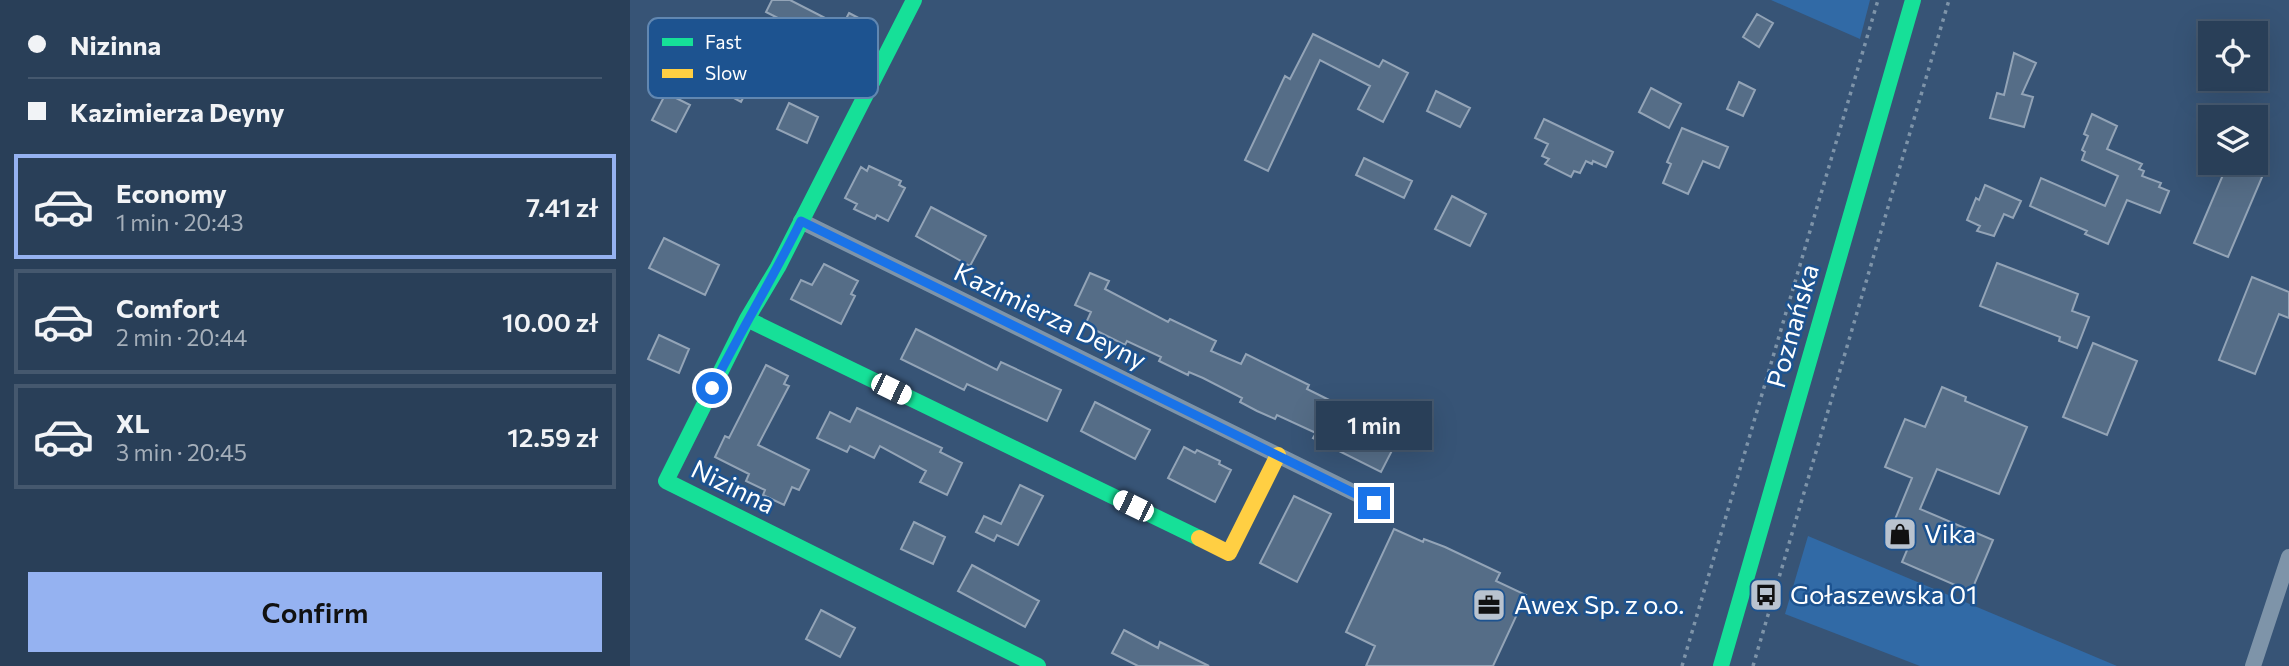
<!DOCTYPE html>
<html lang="en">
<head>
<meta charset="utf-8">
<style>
  :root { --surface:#293f58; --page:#31465e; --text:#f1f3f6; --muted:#a5afba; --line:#45586e; --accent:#95b2f1 }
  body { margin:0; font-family:Commissioner,sans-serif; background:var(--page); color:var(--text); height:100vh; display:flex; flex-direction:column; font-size:26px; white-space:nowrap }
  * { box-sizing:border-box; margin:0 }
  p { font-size:23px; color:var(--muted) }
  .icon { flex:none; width:38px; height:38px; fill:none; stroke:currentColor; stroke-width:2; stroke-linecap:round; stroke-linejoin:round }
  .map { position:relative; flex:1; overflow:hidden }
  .panel { display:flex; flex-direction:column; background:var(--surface); width:630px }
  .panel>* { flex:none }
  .top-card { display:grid; align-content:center; height:154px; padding:0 28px; background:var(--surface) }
  .tools { position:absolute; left:1568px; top:21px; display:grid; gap:14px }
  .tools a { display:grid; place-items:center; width:70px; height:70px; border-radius:0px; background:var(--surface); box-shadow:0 7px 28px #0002,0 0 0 2px var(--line); font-size:35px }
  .end { position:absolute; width:32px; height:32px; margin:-16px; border:9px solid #1a73e8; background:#fff; box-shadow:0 0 0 4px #fff }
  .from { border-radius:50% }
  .bubble { position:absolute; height:49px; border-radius:0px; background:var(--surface); box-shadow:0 7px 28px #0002,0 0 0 2px var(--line); font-size:23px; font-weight:600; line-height:49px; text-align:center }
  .car { position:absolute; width:21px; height:42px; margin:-21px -10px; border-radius:9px; box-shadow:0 0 5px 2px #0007; background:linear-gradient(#fff 24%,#345 0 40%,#fff 0 76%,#345 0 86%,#fff 0) }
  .top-card b { display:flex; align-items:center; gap:24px; height:66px; font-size:26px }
  .top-card b+b { border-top:2px solid var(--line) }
  .top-card i { width:18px; height:18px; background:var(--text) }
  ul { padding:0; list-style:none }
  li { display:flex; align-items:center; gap:21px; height:105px; margin:0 14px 10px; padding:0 14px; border:4px solid var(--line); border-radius:0px }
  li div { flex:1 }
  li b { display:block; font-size:26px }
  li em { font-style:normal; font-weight:600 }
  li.current { border-color:var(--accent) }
  li>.icon { width:63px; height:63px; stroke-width:1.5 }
  .primary-button { display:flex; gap:14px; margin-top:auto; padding:14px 28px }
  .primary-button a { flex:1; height:80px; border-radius:0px; background:var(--accent); color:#111; font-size:28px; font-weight:600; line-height:80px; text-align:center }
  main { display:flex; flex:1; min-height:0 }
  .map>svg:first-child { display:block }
  .green { fill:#316aa6 }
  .building { fill:#556d87; stroke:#93a4b7; stroke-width:2 }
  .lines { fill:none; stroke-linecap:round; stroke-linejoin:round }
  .path { stroke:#7e94a9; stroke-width:3.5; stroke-dasharray:3.5 5; stroke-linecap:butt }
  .street { stroke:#7e94a9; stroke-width:16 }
  .fast { stroke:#16e098; stroke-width:16 }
  .slow { stroke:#ffcf43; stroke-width:16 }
  .route { stroke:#1a73e8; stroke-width:9 }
  .labels { text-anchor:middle; stroke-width:5; stroke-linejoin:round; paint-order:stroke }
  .street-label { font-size:26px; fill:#fff; stroke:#1d5390 }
  .poi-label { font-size:26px; fill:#fff; stroke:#1d5390; text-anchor:start }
  .key { fill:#1d5390; stroke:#6187b1; stroke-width:2 }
  .key-label { font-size:19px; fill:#fff }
</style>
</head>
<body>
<main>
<section class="panel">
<div class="top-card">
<b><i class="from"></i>Nizinna</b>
<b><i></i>Kazimierza Deyny</b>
</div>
<ul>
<li class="current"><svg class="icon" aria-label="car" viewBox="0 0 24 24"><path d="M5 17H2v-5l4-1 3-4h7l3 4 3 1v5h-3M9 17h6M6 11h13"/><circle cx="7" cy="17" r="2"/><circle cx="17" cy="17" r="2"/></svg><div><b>Economy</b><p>1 min · 20:43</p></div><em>7.41 zł</em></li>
<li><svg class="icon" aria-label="car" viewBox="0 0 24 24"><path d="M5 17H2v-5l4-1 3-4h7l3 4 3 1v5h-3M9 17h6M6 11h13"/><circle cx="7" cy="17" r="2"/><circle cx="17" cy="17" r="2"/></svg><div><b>Comfort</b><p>2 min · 20:44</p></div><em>10.00 zł</em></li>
<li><svg class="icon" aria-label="car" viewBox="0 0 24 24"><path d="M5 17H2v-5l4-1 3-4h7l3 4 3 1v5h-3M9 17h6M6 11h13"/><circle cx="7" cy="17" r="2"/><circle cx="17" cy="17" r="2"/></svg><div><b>XL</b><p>3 min · 20:45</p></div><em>12.59 zł</em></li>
</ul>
<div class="primary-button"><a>Confirm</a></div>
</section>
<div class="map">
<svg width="1659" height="666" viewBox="0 0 1659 666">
  <rect width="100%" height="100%" fill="#375476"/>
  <path class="green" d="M1141 0H1240L1230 39Z
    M1178 536 1487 666H1290L1155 614Z"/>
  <path class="building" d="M142 0H160L201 21 191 40 136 12Z
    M219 13 240 24 226 51 205 40Z
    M1127 14 1143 23 1129 47 1113 37Z
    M683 34 749 67 753 60 778 73 753 122 728 109 740 86 690 60 638 171 615 160 655 76 660 79Z
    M1384 53 1406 63 1392 94 1403 97 1394 127 1360 118 1367 93 1374 95Z
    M102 65 124 77 111 102 89 90Z
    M1109 82 1125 90 1113 116 1097 109Z
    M1021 88 1051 104 1039 128 1009 112Z
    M806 91 840 108 830 127 797 111Z
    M36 93 60 105 46 132 22 120Z
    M159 103 188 117 177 143 147 129Z
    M1462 114 1487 126 1477 149 1512 164 1509 169 1514 171 1512 176 1531 183 1529 187 1539 191 1530 213 1497 200 1478 244 1455 234 1457 231 1400 206 1411 178 1475 206 1488 176 1452 160 1455 152 1452 150 1458 136 1454 134Z
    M914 119 983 152 976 167 963 161 962 164 956 161 950 173 944 171 941 177 915 164 919 159 912 156 918 144 905 138Z
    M1052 128 1098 147 1089 168 1073 161 1058 194 1033 183 1041 164 1037 162Z
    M734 158 782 181 774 198 726 175Z
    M1598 163H1638L1598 257 1564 243Z
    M239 166 271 181 269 185 275 188 258 221 247 215 245 219 224 209 227 204 215 198 231 167 237 171Z
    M1355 185 1391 201 1383 218 1374 214 1364 236 1347 231 1350 226 1337 220 1346 198 1349 200Z
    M822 196 856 214 840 246 805 229Z
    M301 207 356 236 340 266 286 236Z
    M34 238 89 265 75 295 19 268Z
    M1367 263 1448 294 1442 311 1459 317 1447 348 1429 341 1430 337 1350 306Z
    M194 264 228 281 221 294 225 296 211 324 161 299 171 280 182 285Z
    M460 273 479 281 475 289 538 322 540 319 586 341 581 351 611 364 616 354 679 385 677 389 770 435 751 472 683 438 686 433 647 415 645 419 627 411 610 402 612 398 573 378 559 372 558 375 529 361 531 357 497 341 495 345 455 325 461 312 445 305Z
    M1622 277 1659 292V318L1649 314 1625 374 1589 360Z
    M286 329 367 370 371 362 431 390 417 421 337 384 334 390 271 359Z
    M29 335 59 349 49 373 18 359Z
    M1463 343 1507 361 1477 435 1433 417Z
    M136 365 158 376 154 384 159 386 128 445 179 470 169 490 162 487 154 505 133 495 135 490 116 481 119 474 85 457 95 436 99 438Z
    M1312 387 1336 397 1335 401 1397 427 1369 494 1307 469 1290 509 1363 540 1341 592 1272 562 1280 543 1259 534 1282 478 1255 467 1275 419 1295 427Z
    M465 402 520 430 505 459 451 431Z
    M227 408 312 448 310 452 332 463 317 495 290 482 296 471 250 446 244 458 220 446 217 452 187 438 200 412 220 422Z
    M554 447 565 453 567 450 590 461 589 464 601 470 585 502 538 478Z
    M390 485 413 496 388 545 367 535 364 541 346 532 354 516 371 524Z
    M664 496 701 514 667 582 630 563Z
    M284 522 315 537 303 564 271 549Z
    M764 529 793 542 794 539 815 547 870 573 866 581 896 595 863 666H736L745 646 716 632Z
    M342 565 409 601 395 627 328 591Z
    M191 610 225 628 210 657 176 639Z
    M494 630 528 648 530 642 579 666H508L482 653Z"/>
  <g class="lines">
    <path class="path" d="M1052 666 1248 0
      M1123 666 1319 0"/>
    <path class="street" d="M171 221 745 503
      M1623 666 1659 557"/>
    <path class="fast" d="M284 0 148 267 117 319 36 481 408 666
      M117 319 569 538
      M1091 666 1283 0"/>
    <path class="slow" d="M569 538 599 553 648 455"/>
  </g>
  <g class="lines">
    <path class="route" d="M82 388C110 332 143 278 171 221L744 503"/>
  </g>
  <defs>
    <symbol id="shop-square" viewBox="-11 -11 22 22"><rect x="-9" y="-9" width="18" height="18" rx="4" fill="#b9c3cf" stroke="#1d5390"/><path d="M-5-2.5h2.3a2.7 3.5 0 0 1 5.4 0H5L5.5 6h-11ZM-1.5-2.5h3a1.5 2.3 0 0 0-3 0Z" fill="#111"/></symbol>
    <symbol id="bus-square" viewBox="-11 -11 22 22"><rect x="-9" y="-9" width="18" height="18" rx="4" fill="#b9c3cf" stroke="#1d5390"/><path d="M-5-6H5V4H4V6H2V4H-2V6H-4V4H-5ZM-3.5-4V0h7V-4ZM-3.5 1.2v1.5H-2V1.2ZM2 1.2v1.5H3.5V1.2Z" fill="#111"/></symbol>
    <symbol id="office-square" viewBox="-11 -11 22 22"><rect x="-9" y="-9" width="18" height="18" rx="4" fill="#b9c3cf" stroke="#1d5390"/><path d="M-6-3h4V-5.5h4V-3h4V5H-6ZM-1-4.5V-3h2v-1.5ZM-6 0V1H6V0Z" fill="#111"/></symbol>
  </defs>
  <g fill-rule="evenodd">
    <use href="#shop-square" x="1251" y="515" width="38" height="38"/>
    <use href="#bus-square" x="1117" y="576" width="38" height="38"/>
    <use href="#office-square" x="840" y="586" width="38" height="38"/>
  </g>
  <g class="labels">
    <g class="street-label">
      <text transform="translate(420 316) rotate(26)" y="9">Kazimierza Deyny</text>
      <text transform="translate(1163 326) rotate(-74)" y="9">Poznańska</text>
      <text transform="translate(103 487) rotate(26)" y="9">Nizinna</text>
    </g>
    <g class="poi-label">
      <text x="1294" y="543">Vika</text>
      <text x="1160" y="604">Gołaszewska 01</text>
      <text x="884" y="614">Awex Sp. z o.o.</text>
    </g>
  </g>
  <rect x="18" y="18" width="230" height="80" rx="10" class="key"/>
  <rect x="32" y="38" width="31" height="8" fill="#16e098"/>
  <rect x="32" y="69" width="31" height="9" fill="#ffcf43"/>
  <g class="key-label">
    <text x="75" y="49">Fast</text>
    <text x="75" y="80">Slow</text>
  </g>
</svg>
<div class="tools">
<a><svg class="icon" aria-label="locate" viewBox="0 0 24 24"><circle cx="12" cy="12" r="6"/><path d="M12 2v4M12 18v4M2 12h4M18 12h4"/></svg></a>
<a><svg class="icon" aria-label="layers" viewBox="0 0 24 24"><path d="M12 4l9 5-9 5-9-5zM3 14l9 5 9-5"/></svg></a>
</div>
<i class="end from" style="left:82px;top:388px"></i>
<i class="end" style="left:744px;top:503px"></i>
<div class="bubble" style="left:686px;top:401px;width:116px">1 min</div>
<i class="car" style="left:261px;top:389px;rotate:116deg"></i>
<i class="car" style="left:503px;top:506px;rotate:296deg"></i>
</div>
</main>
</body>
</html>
